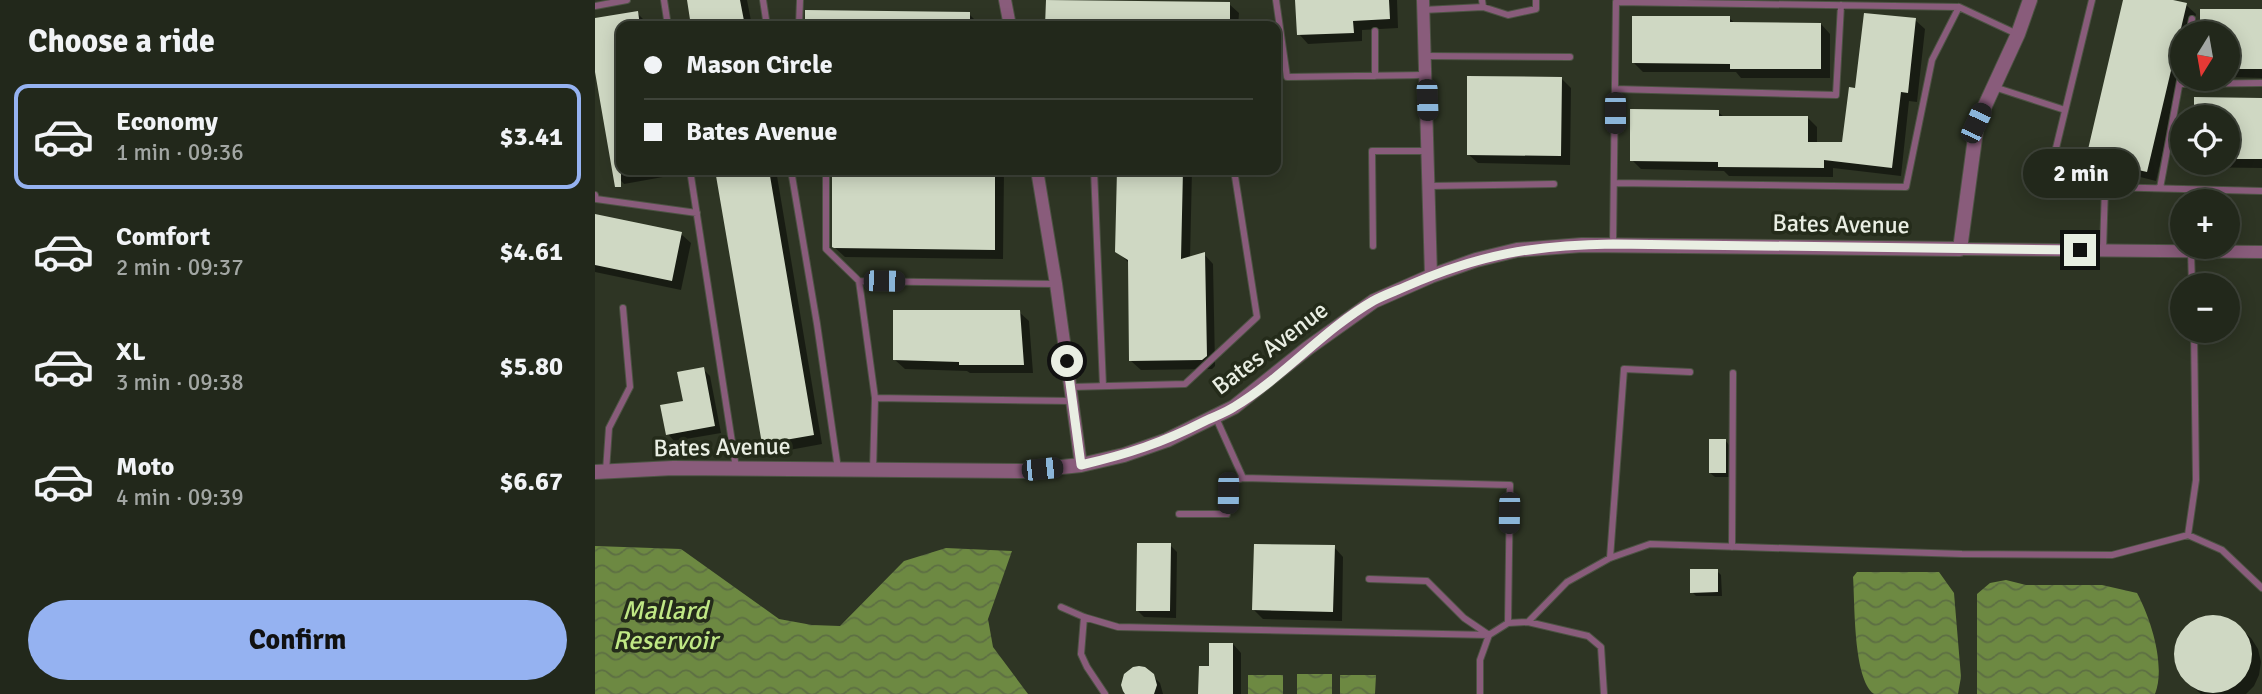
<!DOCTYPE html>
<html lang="en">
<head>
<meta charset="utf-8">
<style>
  :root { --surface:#22281b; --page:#2a3024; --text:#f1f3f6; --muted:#a2a6a3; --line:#3f443a; --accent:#95b2f1 }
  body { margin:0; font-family:Signika,sans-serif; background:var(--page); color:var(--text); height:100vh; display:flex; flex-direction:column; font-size:26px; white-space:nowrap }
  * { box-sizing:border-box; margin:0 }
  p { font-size:23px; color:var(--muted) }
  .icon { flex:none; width:38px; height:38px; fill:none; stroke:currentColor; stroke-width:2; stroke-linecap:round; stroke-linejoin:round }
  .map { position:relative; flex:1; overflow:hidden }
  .side { display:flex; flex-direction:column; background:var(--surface); width:595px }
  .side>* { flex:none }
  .guide { position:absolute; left:21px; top:21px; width:665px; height:154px; border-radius:14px; box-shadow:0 4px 18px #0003,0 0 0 2px var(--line); display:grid; align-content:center; height:154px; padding:0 28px; background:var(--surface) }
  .needle { width:46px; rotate:191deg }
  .tools { position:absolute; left:1575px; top:21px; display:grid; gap:14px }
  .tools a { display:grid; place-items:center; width:70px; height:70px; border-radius:50%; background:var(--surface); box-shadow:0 4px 18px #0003,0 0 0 2px var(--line); font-size:35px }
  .end { position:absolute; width:32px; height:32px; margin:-16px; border:9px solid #e9eee3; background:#111; box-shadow:0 0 0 4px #111 }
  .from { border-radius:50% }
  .bubble { position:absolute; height:49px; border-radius:24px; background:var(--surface); box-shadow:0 4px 18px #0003,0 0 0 2px var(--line); font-size:23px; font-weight:700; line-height:49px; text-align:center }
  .car { position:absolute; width:21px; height:42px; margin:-21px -10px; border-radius:9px; box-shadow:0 0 5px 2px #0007; background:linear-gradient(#222 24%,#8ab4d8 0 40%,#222 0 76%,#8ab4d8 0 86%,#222 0) }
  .guide b { display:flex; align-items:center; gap:24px; height:66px; font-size:26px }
  .guide b+b { border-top:2px solid var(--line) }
  .guide i { width:18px; height:18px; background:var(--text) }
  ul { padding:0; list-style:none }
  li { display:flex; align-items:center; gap:21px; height:105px; margin:0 14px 10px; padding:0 14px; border:4px solid transparent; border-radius:14px }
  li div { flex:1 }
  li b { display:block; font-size:26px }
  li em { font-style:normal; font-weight:700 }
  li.current { border-color:var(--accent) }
  li>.icon { width:63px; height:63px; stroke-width:1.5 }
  h2 { padding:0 28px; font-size:32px; line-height:84px }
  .button { display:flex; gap:14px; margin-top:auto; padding:14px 28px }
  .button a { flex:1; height:80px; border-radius:42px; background:var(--accent); color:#111; font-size:28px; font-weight:700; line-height:80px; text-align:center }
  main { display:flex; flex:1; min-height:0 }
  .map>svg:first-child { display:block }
  .water { fill:url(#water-waves) }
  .shadow { fill:#0007 }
  .building { fill:#cfd8c3 }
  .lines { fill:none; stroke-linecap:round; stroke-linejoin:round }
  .service-casing { stroke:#4c5343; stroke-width:8 }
  .minor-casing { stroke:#4c5343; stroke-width:14 }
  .tertiary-casing { stroke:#4c5343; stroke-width:16 }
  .service { stroke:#895c7b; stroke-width:6 }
  .minor { stroke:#895c7b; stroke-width:12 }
  .tertiary { stroke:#895c7b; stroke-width:14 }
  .route { stroke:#e9eee3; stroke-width:9 }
  .labels { text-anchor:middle; stroke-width:7; stroke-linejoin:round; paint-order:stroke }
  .street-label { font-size:24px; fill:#e9eee3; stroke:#242b1a }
  .water-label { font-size:26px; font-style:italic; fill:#c0e885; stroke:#242b1a }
</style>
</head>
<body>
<main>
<section class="side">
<h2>Choose a ride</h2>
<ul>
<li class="current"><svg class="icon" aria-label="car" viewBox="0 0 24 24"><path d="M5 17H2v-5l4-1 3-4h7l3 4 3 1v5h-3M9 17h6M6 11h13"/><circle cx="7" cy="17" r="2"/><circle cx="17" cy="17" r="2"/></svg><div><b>Economy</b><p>1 min · 09:36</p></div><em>$3.41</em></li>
<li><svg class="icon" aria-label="car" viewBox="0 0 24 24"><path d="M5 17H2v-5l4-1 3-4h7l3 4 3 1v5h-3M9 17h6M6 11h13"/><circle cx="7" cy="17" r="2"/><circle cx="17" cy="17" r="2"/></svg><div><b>Comfort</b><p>2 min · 09:37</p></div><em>$4.61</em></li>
<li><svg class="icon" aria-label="car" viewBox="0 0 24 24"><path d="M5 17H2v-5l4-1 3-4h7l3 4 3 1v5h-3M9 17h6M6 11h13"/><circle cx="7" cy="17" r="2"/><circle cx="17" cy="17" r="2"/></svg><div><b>XL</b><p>3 min · 09:38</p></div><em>$5.80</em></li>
<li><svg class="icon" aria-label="car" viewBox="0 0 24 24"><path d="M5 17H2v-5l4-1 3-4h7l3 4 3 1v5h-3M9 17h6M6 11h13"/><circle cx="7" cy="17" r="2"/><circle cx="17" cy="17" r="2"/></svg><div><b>Moto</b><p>4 min · 09:39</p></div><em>$6.67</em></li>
</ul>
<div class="button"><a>Confirm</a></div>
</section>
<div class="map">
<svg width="1667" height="694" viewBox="0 0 1667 694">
  <defs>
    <pattern id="water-waves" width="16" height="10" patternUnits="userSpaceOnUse" patternTransform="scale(1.75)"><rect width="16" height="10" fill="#6d8942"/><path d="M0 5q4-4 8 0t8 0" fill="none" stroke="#5d6f43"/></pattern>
  </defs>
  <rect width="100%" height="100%" fill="#2e3524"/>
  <path class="water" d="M0 546 86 549 184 619 217 625 245 626 309 561 351 548 417 551 393 619 398 647 433 694H0Z
    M1262 572H1344L1359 593 1366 677 1363 694H1279C1258 679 1260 603 1258 577Z
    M1411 580 1431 585H1507L1542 593C1556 619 1571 666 1560 694H1382V594L1395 583Z
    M702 674H737V694H702Z
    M653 675H688V694H653Z
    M745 675H781L780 694H745Z"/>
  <path class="shadow" d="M93 0H152L157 26H98Z
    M702 0H802L803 28 767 30V41L713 44 704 34Z
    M1530 0H1570L1591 5 1601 14 1596 33H1587V70L1561 181 1502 166 1493 157Z
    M452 2 634 4 644 13 643 26H452Z
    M1607 10 1667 11V78L1633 77V33H1607Z
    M212 12 374 14 383 23V26H212Z
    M42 13 51 22 52 26H26V170H78L79 175 29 184 20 174 0 62V20Z
    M1134 18 1141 24H1226L1235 34V78H1146L1141 72H1048L1039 63Z
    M1320 20 1330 29 1322 102 1314 101 1306 176 1238 168V177L1134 176 1129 171 1046 169 1037 160 1123 112 1129 117 1213 118 1222 127V144H1249L1262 90Z
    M966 78 976 88 975 165 883 163 873 154Z
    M1600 99H1667V168L1593 167 1588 163H1633V117H1600Z
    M1583 131H1587V162L1583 158Z
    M122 170H181L227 444 178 453 169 443Z
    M238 170H407L409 172 408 259 250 257 238 246Z
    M524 170H597L595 259 609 254 618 264 620 366 617 369 546 370 536 361 534 263 522 251Z
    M0 216 86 234 96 243 86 290 0 272Z
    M424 312 434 321 438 373H375L372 371 310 369 300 360Z
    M108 369 115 376 126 433 79 441 73 434Z
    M1130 440 1134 445V477H1120L1115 473Z
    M575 545 582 552 581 618 549 617 542 610Z
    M739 547 748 557 747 621 668 619 659 610Z
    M1122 571 1126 575 1127 596H1101L1097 592Z
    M1612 616 1624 617 1635 620 1656 638 1663 649 1666 662 1664 675 1659 686 1651 694H1606L1590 680 1584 670 1580 659 1581 647 1584 636 1591 627 1601 620Z
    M638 644 646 653V694H605L616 667Z
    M558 676 565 683 568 694H533Z"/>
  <path class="building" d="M92 0H145L150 26H96Z
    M451 0 635 2V26H450Z
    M700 0H794L795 19 758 21 759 33 702 35Z
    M1528 0H1578L1592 3 1552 172 1491 158Z
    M1605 9H1667V69H1633V33H1605Z
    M210 10 375 12V26H210Z
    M43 11 45 26H26V187H20L0 72V18Z
    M1269 13 1321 18 1313 93 1306 92 1297 168 1229 160V168L1123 167V162L1035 161V109L1124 110V116H1213V142H1247L1254 87 1260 88Z
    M1037 16H1135V22L1226 23V69H1135V64L1037 63Z
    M872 76 967 77 966 156 872 155Z
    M1599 97 1667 98V159H1633V117H1599Z
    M120 170H174L219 435 167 444Z
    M237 170H400V250L239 248 237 247Z
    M522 170H588L586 259 610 252 612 356 607 360 534 361 533 260 520 252Z
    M0 214 87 232 77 281 0 265Z
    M298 310H425L429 365H364V362L298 360Z
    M109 367 120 426 71 435 65 405 88 401 82 372Z
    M1114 439H1131V473H1114Z
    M542 543H576L575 611H541Z
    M659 544 740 545 738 612 657 610Z
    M1095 569H1123V592L1095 593Z
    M1579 654a39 39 0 1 1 78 0a39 39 0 1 1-78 0Z
    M614 643H638V694H603L604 666H614Z
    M544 666 550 667 559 674 562 685 559 694H530L528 691 526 685 529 674 538 667Z"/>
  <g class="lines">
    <defs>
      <path id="service" d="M69 0 73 26
        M168 0 172 26
        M681 0 692 77 831 75
        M1497 0 1452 185 1510 187
        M0 6 32 0
        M888 7 913 15 941 9V0
        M828 10 888 7 887 0
        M204 26 205 0
        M1594 33 1597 19
        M830 56 975 57
        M780 76V31
        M1585 84 1667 83
        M1399 87 1470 110
        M1020 89 1241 95 1246 5
        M95 170 141 468
        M196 170 222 324 243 469
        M231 170V249L264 281
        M499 170 508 386
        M1020 183 1311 187 1337 60 1364 7
        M834 186 959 184
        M1565 188 1587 70
        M0 195 1 199 102 213
        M1018 244 1021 2 1364 7 1422 34
        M778 246 777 151H831
        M1508 250 1510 187 1667 191
        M1596 252 1597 285
        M476 387 590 384 662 317 639 170
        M280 398 264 281 461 284
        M278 470 280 398 477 401
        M11 471 14 428 35 387 28 308
        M584 514H632L633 483 648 478
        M1593 535 1601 480 1599 331
        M1137 547 1138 373
        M1015 558 1029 369 1095 372
        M774 579 832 581 869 618 894 635 885 660V694
        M466 607 489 617 523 627 894 635 913 623 915 485 648 478 621 418
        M489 617 486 654 492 667 510 694
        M933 622 993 636 1006 647 1009 694
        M913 623 933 622 972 582 1015 558 1055 544 1367 554 1517 555 1593 535 1627 550 1667 588"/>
      <path id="minor" d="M410 0 415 26
        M828 0 836 276
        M442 170 461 284 486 465
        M1365 249 1667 252"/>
      <path id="tertiary" d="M0 472 78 468 428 471 486 465 529 455 572 440 639 407 713 348 779 301 836 276 881 260 922 250 987 245 1365 249 1382 123 1423 34 1435 0"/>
    </defs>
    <use href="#service" class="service-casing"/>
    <use href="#minor" class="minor-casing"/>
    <use href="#tertiary" class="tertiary-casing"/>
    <use href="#service" class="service"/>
    <use href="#minor" class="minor"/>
    <use href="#tertiary" class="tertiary"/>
  </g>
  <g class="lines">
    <path class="route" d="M472 361 486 465C533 454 567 443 610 421 620 416 630 413 639 407 689 377 728 330 778 301 789 295 801 291 812 286 885 254 940 245 1018 244L1485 250"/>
  </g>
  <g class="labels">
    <g class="street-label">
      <text transform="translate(1246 224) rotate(1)" y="8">Bates Avenue</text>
      <text transform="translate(675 348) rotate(-37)" y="8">Bates Avenue</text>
      <text transform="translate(127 447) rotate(-1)" y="8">Bates Avenue</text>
    </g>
    <g class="water-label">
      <text x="70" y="619">Mallard<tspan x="70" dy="30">Reservoir</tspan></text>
    </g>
  </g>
</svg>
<div class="tools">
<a><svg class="needle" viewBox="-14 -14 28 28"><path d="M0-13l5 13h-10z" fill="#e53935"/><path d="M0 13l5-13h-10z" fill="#a2a6a3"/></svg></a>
<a><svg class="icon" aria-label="locate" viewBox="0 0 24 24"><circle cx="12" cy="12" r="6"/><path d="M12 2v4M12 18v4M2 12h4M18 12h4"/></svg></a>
<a>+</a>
<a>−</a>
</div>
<i class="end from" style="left:472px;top:361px"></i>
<i class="end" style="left:1485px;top:250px"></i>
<div class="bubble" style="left:1428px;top:149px;width:116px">2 min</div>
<i class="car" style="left:832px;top:100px;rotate:178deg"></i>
<i class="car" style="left:1020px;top:113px;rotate:180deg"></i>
<i class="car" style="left:1381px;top:123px;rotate:25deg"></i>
<i class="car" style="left:289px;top:281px;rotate:91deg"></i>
<i class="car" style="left:447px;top:469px;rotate:84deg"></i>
<i class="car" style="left:633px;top:493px;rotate:181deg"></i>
<i class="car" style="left:914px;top:513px;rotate:181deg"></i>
<div class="guide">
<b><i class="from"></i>Mason Circle</b>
<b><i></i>Bates Avenue</b>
</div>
</div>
</main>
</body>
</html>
